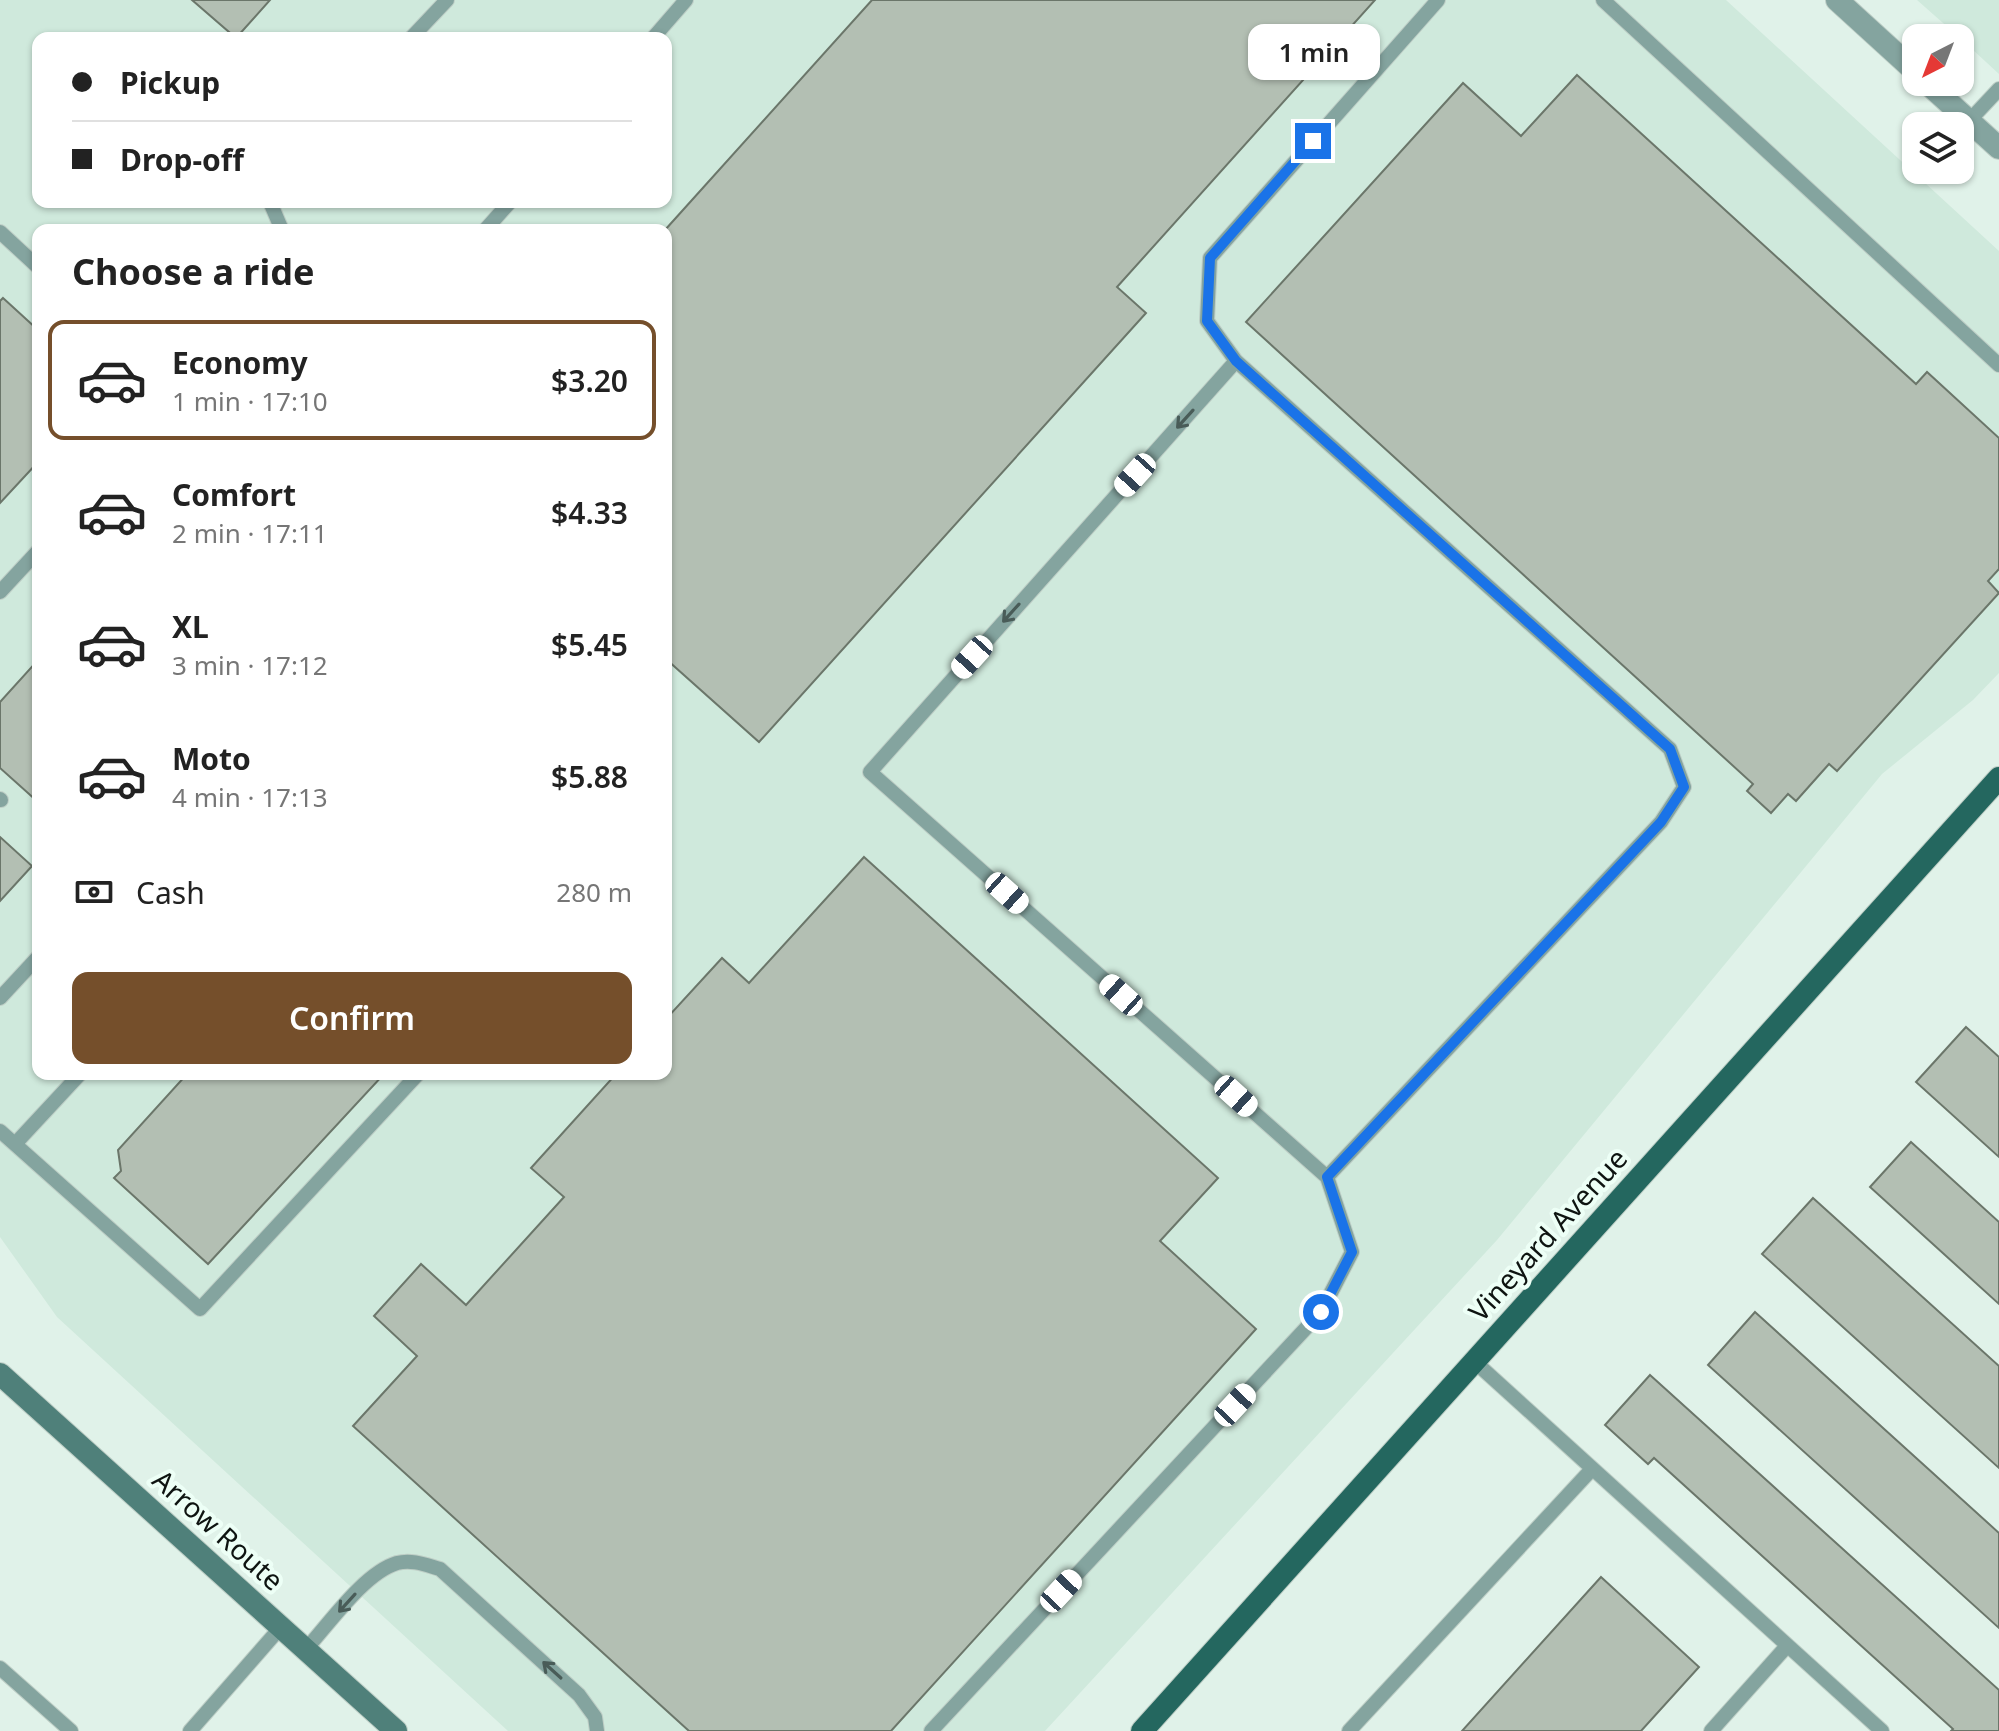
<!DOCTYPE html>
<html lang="en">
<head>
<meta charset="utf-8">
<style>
  :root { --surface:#fff; --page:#f2f2f2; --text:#222; --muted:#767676; --line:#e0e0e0; --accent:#754f2b }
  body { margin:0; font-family:"Noto Sans",sans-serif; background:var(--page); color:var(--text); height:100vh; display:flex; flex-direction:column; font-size:30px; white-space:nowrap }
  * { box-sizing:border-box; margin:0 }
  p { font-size:26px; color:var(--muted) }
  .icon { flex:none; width:44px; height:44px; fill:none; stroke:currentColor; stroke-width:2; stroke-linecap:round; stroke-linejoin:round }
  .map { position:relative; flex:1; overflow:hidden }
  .sheet { position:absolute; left:32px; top:224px; width:640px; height:856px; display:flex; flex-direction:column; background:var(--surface); border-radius:16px; box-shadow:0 2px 6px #0004 }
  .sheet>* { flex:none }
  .hud { position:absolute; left:32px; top:32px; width:640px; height:176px; border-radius:16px; box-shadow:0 2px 6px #0004; display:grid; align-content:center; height:176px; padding:0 40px; background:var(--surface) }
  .needle { width:52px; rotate:222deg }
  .fabs { position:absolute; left:1902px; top:24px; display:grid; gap:16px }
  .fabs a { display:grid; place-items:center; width:72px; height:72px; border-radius:16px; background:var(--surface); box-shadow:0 2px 6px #0004; font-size:40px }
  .end { position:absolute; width:36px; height:36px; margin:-18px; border:10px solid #1a73e8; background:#fff; box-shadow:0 0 0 4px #fff }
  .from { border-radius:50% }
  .bubble { position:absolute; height:56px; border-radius:16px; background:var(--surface); box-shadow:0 2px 6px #0004; font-size:26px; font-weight:600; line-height:56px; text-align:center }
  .car { position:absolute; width:24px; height:48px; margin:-24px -12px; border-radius:10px; box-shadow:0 0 6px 2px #0007; background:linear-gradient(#fff 24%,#345 0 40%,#fff 0 76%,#345 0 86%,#fff 0) }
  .hud b { display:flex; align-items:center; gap:28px; height:76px; font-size:30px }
  .hud b+b { border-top:2px solid var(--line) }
  .hud i { width:20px; height:20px; background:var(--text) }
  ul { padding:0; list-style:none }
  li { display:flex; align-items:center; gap:24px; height:120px; margin:0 16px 12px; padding:0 24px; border:4px solid transparent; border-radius:16px }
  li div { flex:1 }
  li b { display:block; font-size:30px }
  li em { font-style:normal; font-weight:600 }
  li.on { border-color:var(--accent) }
  li>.icon { width:72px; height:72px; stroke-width:1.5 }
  h2 { padding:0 40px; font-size:36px; line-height:96px }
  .pay { display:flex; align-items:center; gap:20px; height:88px; padding:0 40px; font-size:30px }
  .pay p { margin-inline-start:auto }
  .button { display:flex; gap:16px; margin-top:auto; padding:16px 40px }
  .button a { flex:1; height:92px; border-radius:16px; background:var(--accent); color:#fff; font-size:32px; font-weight:600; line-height:92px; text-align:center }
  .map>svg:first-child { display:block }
  .built { fill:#cfe9dc; fill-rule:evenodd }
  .building { fill:#b3bfb3; stroke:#6b766a; stroke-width:2 }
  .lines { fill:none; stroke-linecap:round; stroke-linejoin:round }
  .service-casing { stroke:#becec6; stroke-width:16 }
  .tertiary-casing { stroke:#becec6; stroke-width:24 }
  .secondary-casing { stroke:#becec6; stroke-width:24 }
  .primary-casing { stroke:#becec6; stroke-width:24 }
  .service { stroke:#84a49f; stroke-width:14 }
  .tertiary { stroke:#84a49f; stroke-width:22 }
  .secondary { stroke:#4f807a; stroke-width:22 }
  .primary { stroke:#24675f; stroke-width:22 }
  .oneway { stroke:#495c58 }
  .route { stroke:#1a73e8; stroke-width:10 }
  .labels { text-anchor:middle; stroke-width:8; stroke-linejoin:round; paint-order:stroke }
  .street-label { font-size:28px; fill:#0e1411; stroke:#edfff6 }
</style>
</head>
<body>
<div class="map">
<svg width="1999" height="1731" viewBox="0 0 1999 1731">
  <rect width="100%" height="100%" fill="#e0f2e9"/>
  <path class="built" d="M0 0H1726L1999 251V673L1973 700 1882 774 1497 1240 1045 1731H508L57 1317 0 1237ZM38 38H666V202H38ZM38 230H666V1074H38Z
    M1917 0H1999V74L1960 38Z"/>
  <path class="building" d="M192 0H270L236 38Z
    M872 0H1375L1117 287 1146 313 759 742 666 659 665 230Z
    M1577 75 1916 384 1927 372 1999 438V569L1988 581 1999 593 1837 771 1829 764 1796 801 1788 794 1771 813 1747 791 1753 784 1246 322 1463 83 1521 136Z
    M3 298 38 330V462L0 503V301Z
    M38 660V802L0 768V702Z
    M0 837 32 866 0 901Z
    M864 857 1218 1178 1160 1241 1256 1329 891 1731H689L353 1426 417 1356 374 1316 421 1264 466 1305 564 1197 531 1168 616 1074H666V1019L722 958 749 983Z
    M1966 1027 1999 1057V1157L1916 1082Z
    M187 1074H384L208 1264 114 1178 121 1171 118 1150Z
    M1911 1142 1999 1222V1304L1870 1187Z
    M1813 1198 1999 1366V1468L1762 1254Z
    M1755 1312 1999 1533V1628L1708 1365Z
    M1650 1375 1999 1690V1731H1951L1953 1729 1654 1458 1648 1464 1605 1425Z
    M1601 1577 1699 1667 1641 1731H1462Z"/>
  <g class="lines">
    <defs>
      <path id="service" d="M1603 0 1999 365
        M411 38 447 0
        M653 38 686 0
        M1969 121 1999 89
        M270 202 282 230
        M485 230 510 202
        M0 232 38 267
        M1236 361 870 772 1327 1177
        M0 592 38 551
        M0 799 1 800
        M0 998 38 957
        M0 1131 200 1309 418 1074
        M15 1144 80 1074
        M1475 1362 1882 1731
        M306 1649C329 1624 364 1573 397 1563 412 1559 426 1565 440 1569L579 1695 595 1717 597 1731
        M0 1668 71 1731
        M190 1731 281 1627
        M931 1731 1321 1312 1352 1252 1327 1177 1661 822 1684 787 1670 749 1236 361 1207 321 1210 258 1438 0
        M1349 1731 1592 1469
        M1711 1731 1787 1646"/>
      <path id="tertiary" d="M1837 0 1916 72
        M1926 82 1999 148"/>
      <path id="secondary" d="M0 1374 396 1731"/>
      <path id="primary" d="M1142 1731 1999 778"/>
    </defs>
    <use href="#service" class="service-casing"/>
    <use href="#tertiary" class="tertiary-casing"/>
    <use href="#secondary" class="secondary-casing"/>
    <use href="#primary" class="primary-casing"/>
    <use href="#service" class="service"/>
    <use href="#tertiary" class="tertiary"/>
    <use href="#secondary" class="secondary"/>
    <use href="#primary" class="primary"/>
  </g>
  <defs><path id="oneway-shaft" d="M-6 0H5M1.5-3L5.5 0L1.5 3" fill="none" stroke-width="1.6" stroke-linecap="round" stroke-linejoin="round" transform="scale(2)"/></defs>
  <g class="oneway">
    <use href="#oneway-shaft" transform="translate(1185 419) rotate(132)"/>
    <use href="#oneway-shaft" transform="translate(1011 613) rotate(132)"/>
    <use href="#oneway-shaft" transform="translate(347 1603) rotate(132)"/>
    <use href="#oneway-shaft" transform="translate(552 1670) rotate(-138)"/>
  </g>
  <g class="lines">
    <path class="route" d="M1313 141 1210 258 1207 321 1236 361 1670 749 1684 787 1661 822 1327 1177 1352 1252 1321 1312"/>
  </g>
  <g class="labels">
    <g class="street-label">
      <text transform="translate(1548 1235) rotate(-48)" y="10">Vineyard Avenue</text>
      <text transform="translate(218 1530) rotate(42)" y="10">Arrow Route</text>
    </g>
  </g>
</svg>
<div class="fabs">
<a><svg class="needle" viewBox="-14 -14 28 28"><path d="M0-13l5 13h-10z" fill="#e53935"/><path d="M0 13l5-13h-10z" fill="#767676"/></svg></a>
<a><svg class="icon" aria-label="layers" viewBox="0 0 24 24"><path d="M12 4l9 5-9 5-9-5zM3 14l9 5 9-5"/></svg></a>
</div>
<i class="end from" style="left:1321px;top:1312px"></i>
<i class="end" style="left:1313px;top:141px"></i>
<div class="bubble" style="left:1248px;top:24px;width:132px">1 min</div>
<i class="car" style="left:1135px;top:475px;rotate:222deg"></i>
<i class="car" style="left:972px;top:657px;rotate:222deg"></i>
<i class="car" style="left:1007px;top:893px;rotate:132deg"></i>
<i class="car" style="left:1121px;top:995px;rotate:312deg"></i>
<i class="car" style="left:1236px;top:1096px;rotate:132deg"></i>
<i class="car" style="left:1235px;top:1405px;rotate:43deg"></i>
<i class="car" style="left:1061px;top:1591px;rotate:43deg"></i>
<div class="hud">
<b><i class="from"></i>Pickup</b>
<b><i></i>Drop-off</b>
</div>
<section class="sheet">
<h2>Choose a ride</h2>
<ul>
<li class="on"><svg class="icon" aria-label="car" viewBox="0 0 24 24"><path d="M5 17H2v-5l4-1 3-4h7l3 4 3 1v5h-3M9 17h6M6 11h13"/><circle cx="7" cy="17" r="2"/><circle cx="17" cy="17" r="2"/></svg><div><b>Economy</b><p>1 min · 17:10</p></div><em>$3.20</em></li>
<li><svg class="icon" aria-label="car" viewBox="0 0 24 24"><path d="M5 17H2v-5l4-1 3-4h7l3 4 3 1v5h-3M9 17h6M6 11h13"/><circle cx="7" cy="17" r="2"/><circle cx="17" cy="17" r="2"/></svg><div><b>Comfort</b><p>2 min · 17:11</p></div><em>$4.33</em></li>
<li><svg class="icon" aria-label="car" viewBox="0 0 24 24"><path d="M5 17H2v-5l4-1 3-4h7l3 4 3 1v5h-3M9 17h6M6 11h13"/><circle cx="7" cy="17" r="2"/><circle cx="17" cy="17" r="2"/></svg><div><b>XL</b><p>3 min · 17:12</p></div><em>$5.45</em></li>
<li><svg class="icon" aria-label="car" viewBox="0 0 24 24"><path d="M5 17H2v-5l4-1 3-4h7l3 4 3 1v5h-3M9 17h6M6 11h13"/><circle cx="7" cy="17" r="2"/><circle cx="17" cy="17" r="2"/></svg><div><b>Moto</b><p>4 min · 17:13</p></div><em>$5.88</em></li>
</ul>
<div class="pay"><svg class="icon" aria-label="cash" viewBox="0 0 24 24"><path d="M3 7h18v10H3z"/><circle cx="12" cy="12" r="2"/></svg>Cash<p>280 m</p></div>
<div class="button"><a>Confirm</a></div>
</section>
</div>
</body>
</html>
